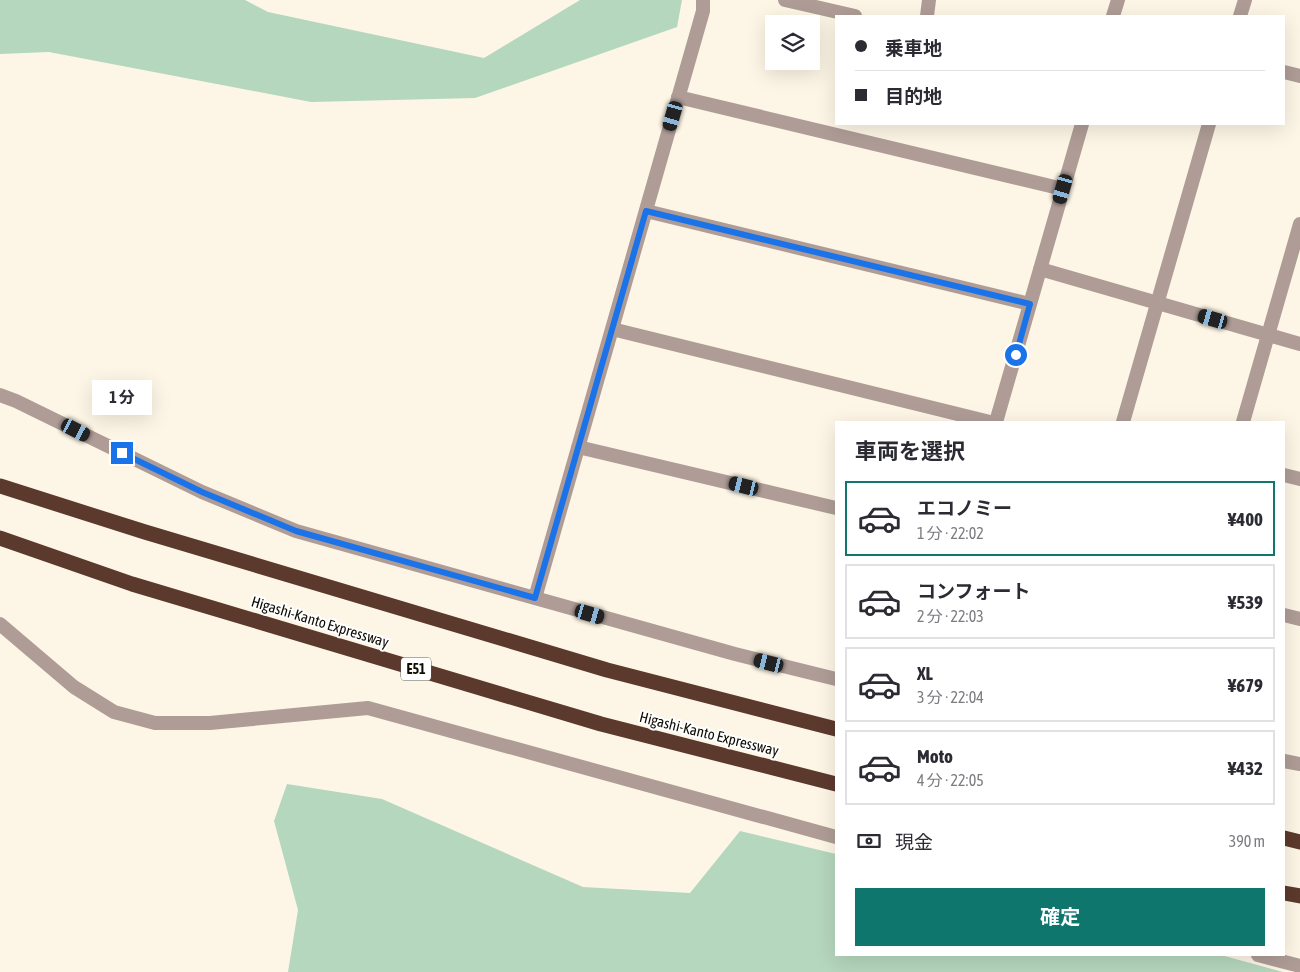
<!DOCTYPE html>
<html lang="ja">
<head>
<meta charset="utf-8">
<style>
  :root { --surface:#fff; --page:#f2f2f3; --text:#2b2b33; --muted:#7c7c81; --line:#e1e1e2; --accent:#0f766e }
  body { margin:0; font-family:"Asap Condensed","Noto Sans JP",sans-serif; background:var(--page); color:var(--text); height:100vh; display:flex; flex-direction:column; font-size:19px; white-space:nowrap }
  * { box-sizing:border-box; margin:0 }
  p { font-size:16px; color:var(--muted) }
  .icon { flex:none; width:28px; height:28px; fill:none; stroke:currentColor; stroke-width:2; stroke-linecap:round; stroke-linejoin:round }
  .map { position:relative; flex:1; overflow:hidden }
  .panel { position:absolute; left:835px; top:421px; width:450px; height:535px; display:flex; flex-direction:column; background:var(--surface); border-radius:0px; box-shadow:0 5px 20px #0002 }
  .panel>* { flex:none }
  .hud { position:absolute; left:835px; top:15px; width:450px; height:110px; border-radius:0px; box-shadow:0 5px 20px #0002; display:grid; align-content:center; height:110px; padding:0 20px; background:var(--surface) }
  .tools { position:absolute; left:765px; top:15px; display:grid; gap:10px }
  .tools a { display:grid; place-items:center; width:55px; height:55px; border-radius:0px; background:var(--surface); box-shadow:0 5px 20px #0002; font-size:25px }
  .end { position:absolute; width:22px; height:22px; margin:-11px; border:6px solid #1a73e8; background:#fff; box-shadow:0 0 0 2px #fff }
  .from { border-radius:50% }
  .bubble { position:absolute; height:35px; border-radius:0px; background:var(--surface); box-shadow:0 5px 20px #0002; font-size:16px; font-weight:700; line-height:35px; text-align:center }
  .car { position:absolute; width:15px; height:30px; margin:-15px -8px; border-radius:6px; box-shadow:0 0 4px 1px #0007; background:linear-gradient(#222 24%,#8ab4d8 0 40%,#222 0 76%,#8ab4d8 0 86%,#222 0) }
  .hud b { display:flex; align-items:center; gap:18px; height:48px; font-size:19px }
  .hud b+b { border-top:1px solid var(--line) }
  .hud i { width:12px; height:12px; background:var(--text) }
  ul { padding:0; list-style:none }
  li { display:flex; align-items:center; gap:15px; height:75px; margin:0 10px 8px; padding:0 10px; border:2px solid var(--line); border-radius:0px }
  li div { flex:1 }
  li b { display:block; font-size:19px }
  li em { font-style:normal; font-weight:700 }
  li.selected { border-color:var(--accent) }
  li>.icon { width:45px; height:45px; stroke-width:1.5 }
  h2 { padding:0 20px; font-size:22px; line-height:60px }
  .pay { display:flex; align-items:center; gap:12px; height:55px; padding:0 20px; font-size:19px }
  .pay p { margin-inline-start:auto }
  .primary-button { display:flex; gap:10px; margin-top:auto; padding:10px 20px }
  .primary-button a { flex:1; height:58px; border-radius:0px; background:var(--accent); color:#fff; font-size:20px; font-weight:700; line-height:58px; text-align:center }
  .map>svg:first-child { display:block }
  .green { fill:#b5d7bd }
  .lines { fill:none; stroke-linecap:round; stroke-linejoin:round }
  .minor { stroke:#af9c96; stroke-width:14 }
  .motorway { stroke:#5c392d; stroke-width:15 }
  .route { stroke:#1a73e8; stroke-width:6 }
  .labels { text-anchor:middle; stroke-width:4; stroke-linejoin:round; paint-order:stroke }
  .shield { fill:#fff; stroke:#58554f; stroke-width:1 }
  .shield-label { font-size:14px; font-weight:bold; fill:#100c04 }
  .street-label { font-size:15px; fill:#100c04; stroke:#fff }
</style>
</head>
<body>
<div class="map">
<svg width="1300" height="972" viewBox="0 0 1300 972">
  <rect width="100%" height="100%" fill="#fdf6e6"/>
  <path class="green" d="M0 0H245L268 12 484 58 580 0H682L677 27 475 98 311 102 49 52 0 54Z
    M287 784 382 799 583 887 690 893 740 831 836 854V955H1221L1283 972H288L298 910 274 821Z"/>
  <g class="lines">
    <path class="minor" d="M785 0 855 16
      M927 16 929 0
      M1113 16 1118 0
      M1240 16 1245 0
      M1284 72 1300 76
      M678 97 1063 189
      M646 211 1030 304
      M1040 269 1300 344
      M612 329 990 422
      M0 395 16 401 202 492 296 531 735 654 836 679
      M996 422 1082 124
      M1123 422 1209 124
      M1243 422 1300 224
      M578 447 836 508
      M1284 475 1300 479
      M535 598 703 11V0
      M1284 615 1300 619
      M0 624 74 687 114 712 155 723H210L368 708 836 837
      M1284 761 1300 764
      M1258 955 1300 966"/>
    <path class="motorway" d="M0 486 145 532 607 670 836 729
      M0 538 132 584 601 724 836 784
      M1284 838 1300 842
      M1284 893 1300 896"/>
  </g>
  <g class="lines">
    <path class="route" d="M122 453 202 492 296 531 535 598 646 211 1030 304 1016 355"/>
  </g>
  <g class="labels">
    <rect class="shield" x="401" y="657.5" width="30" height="23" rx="4"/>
    <g class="shield-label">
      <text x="416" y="674">E51</text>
    </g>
    <g class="street-label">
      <text transform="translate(320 622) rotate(17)" y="5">Higashi-Kanto Expressway</text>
      <text transform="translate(709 734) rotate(14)" y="5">Higashi-Kanto Expressway</text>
    </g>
  </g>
</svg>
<div class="tools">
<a><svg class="icon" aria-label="layers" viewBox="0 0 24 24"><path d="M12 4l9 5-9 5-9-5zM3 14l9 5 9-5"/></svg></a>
</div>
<i class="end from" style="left:1016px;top:355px"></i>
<i class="end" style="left:122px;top:453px"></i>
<div class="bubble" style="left:92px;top:380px;width:60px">1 分</div>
<i class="car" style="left:673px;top:116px;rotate:196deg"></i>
<i class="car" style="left:1063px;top:189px;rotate:196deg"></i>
<i class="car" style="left:1213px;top:319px;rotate:286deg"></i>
<i class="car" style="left:76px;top:430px;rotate:117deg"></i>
<i class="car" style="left:744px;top:486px;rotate:284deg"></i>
<i class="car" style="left:590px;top:614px;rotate:106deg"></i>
<i class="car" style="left:769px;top:663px;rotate:284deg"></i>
<div class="hud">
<b><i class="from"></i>乗車地</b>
<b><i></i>目的地</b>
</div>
<section class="panel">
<h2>車両を選択</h2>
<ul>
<li class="selected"><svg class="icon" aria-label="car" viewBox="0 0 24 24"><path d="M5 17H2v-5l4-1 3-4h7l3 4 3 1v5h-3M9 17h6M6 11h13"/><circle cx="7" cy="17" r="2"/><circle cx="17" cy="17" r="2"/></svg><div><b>エコノミー</b><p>1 分 · 22:02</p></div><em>¥400</em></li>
<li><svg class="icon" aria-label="car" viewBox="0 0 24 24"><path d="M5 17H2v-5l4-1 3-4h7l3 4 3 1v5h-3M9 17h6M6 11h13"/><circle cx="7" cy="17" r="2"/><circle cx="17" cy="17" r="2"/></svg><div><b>コンフォート</b><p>2 分 · 22:03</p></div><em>¥539</em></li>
<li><svg class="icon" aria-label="car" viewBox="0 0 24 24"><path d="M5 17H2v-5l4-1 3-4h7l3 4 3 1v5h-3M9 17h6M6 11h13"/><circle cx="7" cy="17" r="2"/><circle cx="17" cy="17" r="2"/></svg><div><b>XL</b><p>3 分 · 22:04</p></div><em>¥679</em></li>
<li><svg class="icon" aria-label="car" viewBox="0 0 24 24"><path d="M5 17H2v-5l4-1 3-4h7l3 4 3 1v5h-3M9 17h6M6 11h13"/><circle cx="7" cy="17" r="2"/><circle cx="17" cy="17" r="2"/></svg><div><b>Moto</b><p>4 分 · 22:05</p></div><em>¥432</em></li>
</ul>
<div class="pay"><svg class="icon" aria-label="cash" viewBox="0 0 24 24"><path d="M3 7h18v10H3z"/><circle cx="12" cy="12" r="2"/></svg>現金<p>390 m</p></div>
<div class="primary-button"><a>確定</a></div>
</section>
</div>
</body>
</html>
